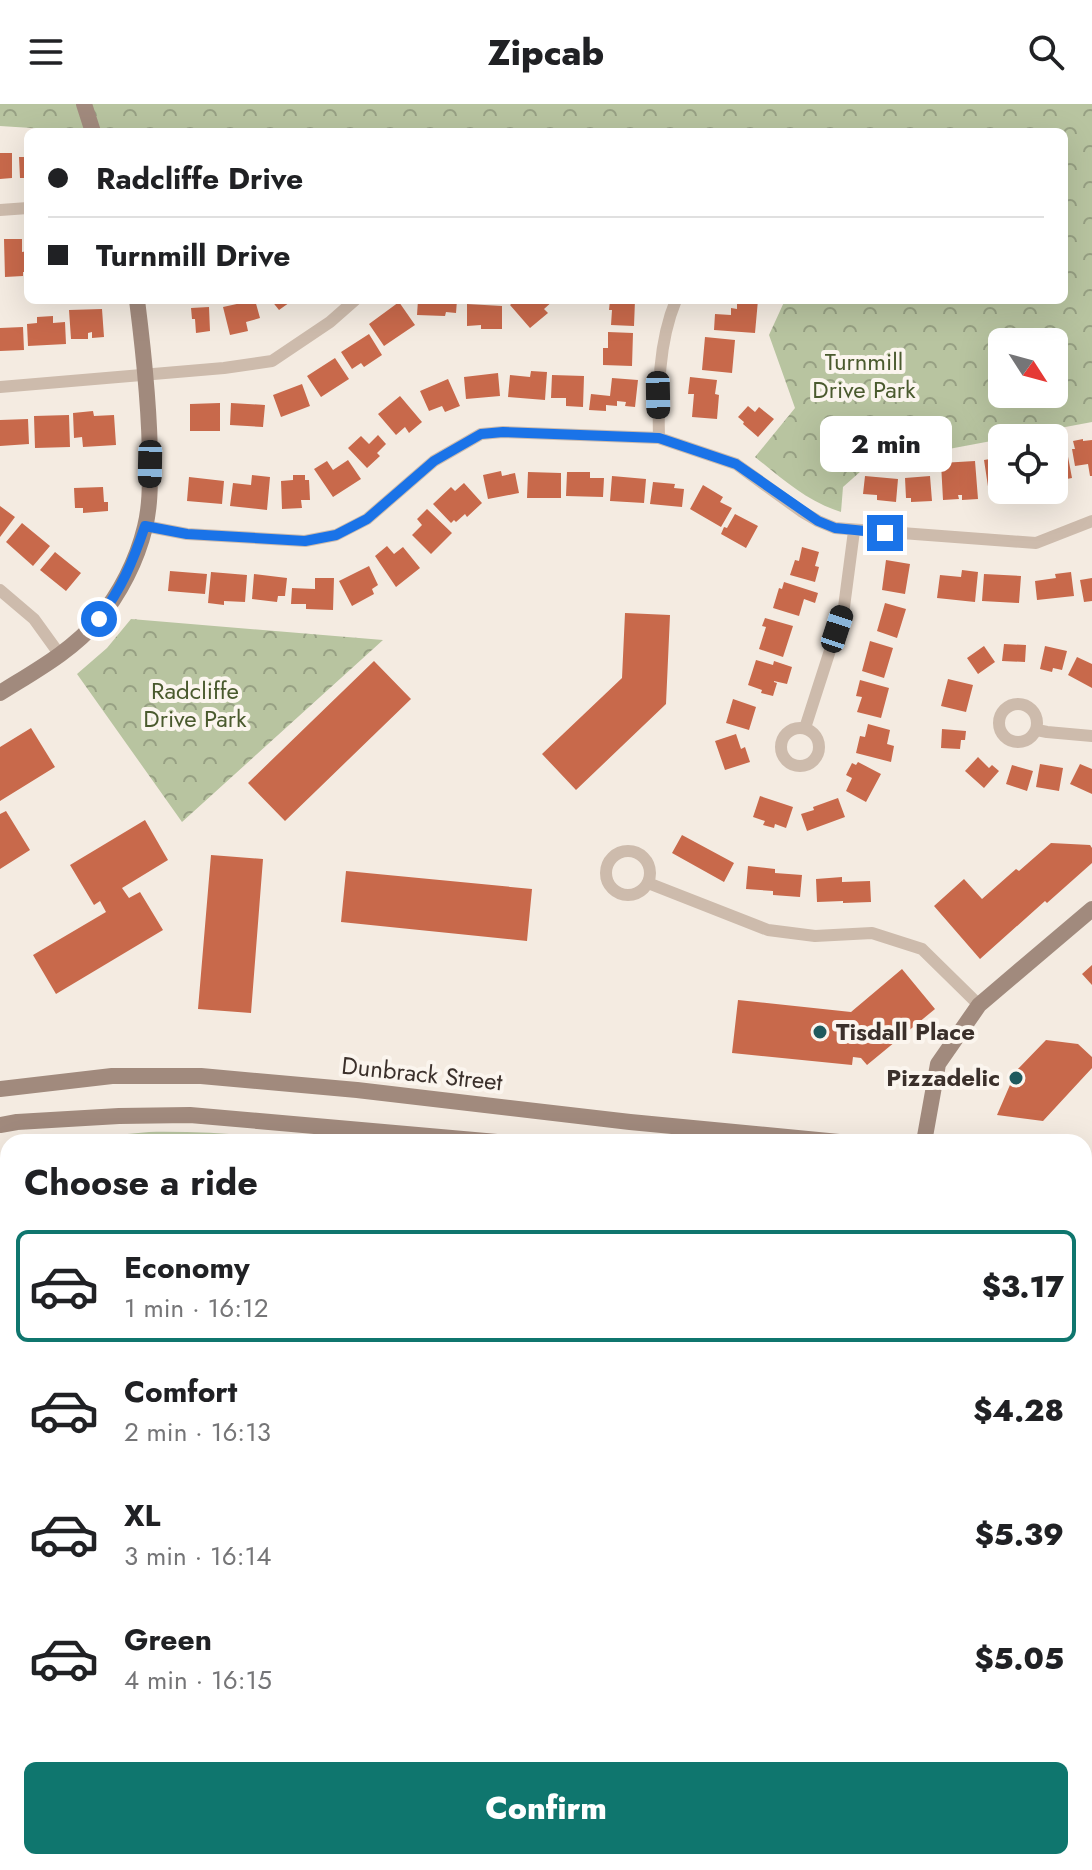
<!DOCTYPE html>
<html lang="en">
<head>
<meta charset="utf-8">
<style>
  :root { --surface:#fff; --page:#f2f2f2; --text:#202124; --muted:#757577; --line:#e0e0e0; --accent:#0f766e }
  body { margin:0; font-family:Jost,sans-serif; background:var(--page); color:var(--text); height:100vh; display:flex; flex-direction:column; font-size:30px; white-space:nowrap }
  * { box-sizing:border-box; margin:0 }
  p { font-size:26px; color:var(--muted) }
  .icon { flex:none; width:44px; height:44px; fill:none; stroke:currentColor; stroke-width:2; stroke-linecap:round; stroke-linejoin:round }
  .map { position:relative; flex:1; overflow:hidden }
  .drawer { position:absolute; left:0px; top:1030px; width:1092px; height:736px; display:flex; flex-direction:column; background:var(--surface); border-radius:24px 24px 0 0; box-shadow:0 8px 32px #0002 }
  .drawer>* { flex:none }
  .top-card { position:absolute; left:24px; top:24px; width:1044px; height:176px; border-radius:12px; box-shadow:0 8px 32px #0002; display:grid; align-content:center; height:176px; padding:0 24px; background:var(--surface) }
  .needle { width:52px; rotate:126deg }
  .fabs { position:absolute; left:988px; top:224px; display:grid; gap:16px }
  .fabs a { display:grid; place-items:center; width:80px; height:80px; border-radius:12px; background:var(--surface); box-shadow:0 8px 32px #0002; font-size:40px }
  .end { position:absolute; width:36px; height:36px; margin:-18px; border:10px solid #1a73e8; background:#fff; box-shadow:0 0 0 4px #fff }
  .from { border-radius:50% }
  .bubble { position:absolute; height:56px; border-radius:12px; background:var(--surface); box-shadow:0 8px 32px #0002; font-size:26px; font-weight:800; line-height:56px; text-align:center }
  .car { position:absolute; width:24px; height:48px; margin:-24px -12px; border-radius:10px; box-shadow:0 0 6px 2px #0007; background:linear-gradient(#222 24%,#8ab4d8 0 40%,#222 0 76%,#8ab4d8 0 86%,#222 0) }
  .top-card b { display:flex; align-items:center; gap:28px; height:76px; font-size:30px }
  .top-card b+b { border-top:2px solid var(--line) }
  .top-card i { width:20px; height:20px; background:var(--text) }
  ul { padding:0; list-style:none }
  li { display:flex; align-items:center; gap:24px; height:112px; margin:0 16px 12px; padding:0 8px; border:4px solid transparent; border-radius:12px }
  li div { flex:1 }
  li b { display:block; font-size:30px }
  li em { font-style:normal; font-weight:800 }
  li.active { border-color:var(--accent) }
  li>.icon { width:72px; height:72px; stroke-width:1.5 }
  h2 { padding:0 24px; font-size:36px; line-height:96px }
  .primary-button { display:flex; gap:16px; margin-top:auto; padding:16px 24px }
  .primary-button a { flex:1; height:92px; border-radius:12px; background:var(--accent); color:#fff; font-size:32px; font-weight:800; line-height:92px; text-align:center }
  header { display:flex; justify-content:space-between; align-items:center; height:104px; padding:0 24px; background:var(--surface); font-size:36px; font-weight:800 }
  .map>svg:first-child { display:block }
  .park { fill:url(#park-crowns); fill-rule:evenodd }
  .building { fill:#c8694b }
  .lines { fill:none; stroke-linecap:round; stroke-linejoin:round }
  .street { stroke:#cdbbac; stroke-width:12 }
  .secondary { stroke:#a18a7d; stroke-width:16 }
  .route { stroke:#1a73e8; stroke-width:10 }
  .poi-dot { fill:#1f5a5e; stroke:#fbf5ee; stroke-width:3 }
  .labels { text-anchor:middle; stroke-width:8; stroke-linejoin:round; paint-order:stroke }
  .park-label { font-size:24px; fill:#4a5a2e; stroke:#fbf5ee }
  .poi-label { font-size:24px; font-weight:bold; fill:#3b302b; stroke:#fbf5ee; text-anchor:start }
  .street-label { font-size:24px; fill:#3b302b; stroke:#fbf5ee }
</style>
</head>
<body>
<header><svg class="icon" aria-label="menu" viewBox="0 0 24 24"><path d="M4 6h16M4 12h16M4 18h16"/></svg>Zipcab<svg class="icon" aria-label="search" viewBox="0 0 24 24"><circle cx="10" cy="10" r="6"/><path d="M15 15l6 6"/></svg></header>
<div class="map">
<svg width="1092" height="1766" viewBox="0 0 1092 1766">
  <defs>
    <pattern id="park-crowns" width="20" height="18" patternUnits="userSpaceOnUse" patternTransform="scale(2)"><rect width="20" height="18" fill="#b8c4a0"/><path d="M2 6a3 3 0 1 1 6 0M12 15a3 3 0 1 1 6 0" fill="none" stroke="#97a083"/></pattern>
  </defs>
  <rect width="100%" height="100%" fill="#f4ebe1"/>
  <path class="park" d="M0 0H1092V318L938 347 887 344 843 383 841 408C806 397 784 376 755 353L795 304 769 231 785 196H1064V28H93L0 22ZM1002 238H1054V290H1002Z
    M131 515 383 536 182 718 77 570 107 544Z
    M149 1028C206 1027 263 1032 320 1038H41Z
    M8 1276V1354L0 1353V1278Z"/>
  <path class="building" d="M0 49H12V74L0 75Z
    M19 53H28V74H20Z
    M4 135H22V148L28 147V168H23V172L5 173Z
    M255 196 260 214 246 218 248 227 230 231 223 203Z
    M271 196H293L279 206Z
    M418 196H457L456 209 446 208 445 212 417 211Z
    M515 196H554L544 205 548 209 530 224 510 201Z
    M610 196H635L634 222 611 221 612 206H609Z
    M737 196H758L755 229 714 226 715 210 731 211V204L737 205Z
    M399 198 415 221 384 242 369 220Z
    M467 200 502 202V225H481V221L467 222Z
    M209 203 210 227 196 229 195 215H192L191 204Z
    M102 205 104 233 92 234V228L88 229V235H71L69 206Z
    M53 212V219L65 218 66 240 28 242 27 220 37 219V213Z
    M23 223 24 246 0 247V224Z
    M608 228 633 229 632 262 603 261V244H608Z
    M369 230 382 251 364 263 361 259 352 265 341 248Z
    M705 233 735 236 732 269 702 266Z
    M335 254 349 275 321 293 307 272Z
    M531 267 547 268 545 296 508 293 510 271 530 273Z
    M498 269 500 292 466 295 464 273Z
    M552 271 584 272 583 303 566 302V294H551Z
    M690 273 717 276 715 290 719 291 717 315 692 313 694 290H688Z
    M612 274 638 276 635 303 625 302 626 298 617 297V302L606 301V307L589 306 591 290 610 292Z
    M448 275 460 302 445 308 442 302 429 307 420 287Z
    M302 280 310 302 281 313 273 291Z
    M400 292 422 318 409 329 405 323 396 331 378 310Z
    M220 299V327H190V300Z
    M231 299 265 301 263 323 230 321Z
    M748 302 755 308 759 303 774 315 758 333 743 320 744 318 738 313Z
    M93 307 94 312 114 311 116 341 83 343 82 333 74 334 73 309Z
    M69 311 70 343 35 344 34 312Z
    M28 315 29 340 0 342V316Z
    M378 331 386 340 377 349 380 352 367 364 348 344 361 332 369 340Z
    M1083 335V337L1092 336V372H1090L1088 360 1075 362 1072 345H1075L1073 337Z
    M1066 342 1072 374 1056 377 1054 374V344Z
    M1002 353V387L989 389 984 356Z
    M348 356 361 375 333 393 314 365 327 357 333 366Z
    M975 357 978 395 962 396V391H958L959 395 943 396 941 359Z
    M501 367 502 372 515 369 519 389 488 395 483 371Z
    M528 368 561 369V394H527Z
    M567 368H590V374H604L603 393 566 392Z
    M252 371 270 373 267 406 230 402 233 379 251 381Z
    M293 371H305V376H309L310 396H301L302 404 282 405 281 377 293 376Z
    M612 372 646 375 644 399 610 397Z
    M865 372 898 375 896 398 877 396V391L863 390Z
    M930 372 932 397 911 398V394H906L905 374Z
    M189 373 224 377 222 400 187 397Z
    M653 378 675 380 674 384 684 385 682 403 650 400Z
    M464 379 482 399 467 413 465 410 456 418 454 416 451 419 433 400 451 383 455 387Z
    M703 381 723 393 720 398 732 404 721 423 690 405Z
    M103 383 104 398H108V407L83 409V404H75L74 384Z
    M0 402 15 413 0 433Z
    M427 405 452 429 431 450 412 431 422 421 417 415Z
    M735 410 758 422 746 444 721 430 724 423 727 424Z
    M22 419 50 442 33 462 6 438Z
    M387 442 394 450 403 443 420 464 396 483 375 452Z
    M802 443 819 448 815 462 819 463 815 478 790 471 795 456 799 457Z
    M55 448 81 469 66 487 40 466Z
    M886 456 910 460 905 490 882 486Z
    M369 462 378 481 372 485 374 490 352 502 339 477Z
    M962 466 978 468 975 498 937 494 940 471 961 473Z
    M170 467 207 470 205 490 168 487Z
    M211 468 247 471 245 498 224 497V501L208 499Z
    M1071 468 1074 492 1037 496 1035 477 1056 474 1055 470Z
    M254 470 287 474 285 492H278L277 498 252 495Z
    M984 470 1021 472 1019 499 982 497Z
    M315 474H334L333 506 306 505V500H291L292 484 315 485Z
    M1092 474V497L1084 498 1080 476Z
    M784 478 818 489 815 499 804 495 799 512 773 504 779 484 782 485Z
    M885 499 906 505 897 534 877 527Z
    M625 509 670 511 666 600 576 686 542 650 622 574Z
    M765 514 793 522 783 553 759 545 766 523 762 522Z
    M870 537 893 544 884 574 862 567Z
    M1004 540 1026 541 1025 558 1002 557Z
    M984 542 995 558 978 570 967 554Z
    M1045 542 1067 547 1062 566 1053 564 1052 568 1040 565Z
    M1077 553 1092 560V584L1068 571Z
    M756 556 773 561 774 557 792 563 787 580 774 577V578L777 579 773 592 761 589 762 586 748 581Z
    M374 557 411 595 285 717 248 679Z
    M948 575 973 581 966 608 941 602Z
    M860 576 889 584 881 614 857 608 862 593 856 592Z
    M733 595 756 603 749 626 726 619Z
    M868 620 890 626 887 640 894 642 891 658 856 649 860 632 865 633Z
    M31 624 55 663 0 697V643Z
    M942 625 966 627 965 636H961L960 645 941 644Z
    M736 630 741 645 745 643 750 658 725 666 715 637Z
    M978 653 989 664 992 661 999 667 984 684 965 667Z
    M858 658 881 670 866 698 846 687 852 674 846 671 852 659 856 661Z
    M1040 660 1063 664 1059 687 1036 683Z
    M1080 660 1092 665V690L1070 680Z
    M1012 661 1033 667 1027 687 1006 680Z
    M760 692 793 703 786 724 775 720 774 724 763 721 765 717 753 713Z
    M838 694 845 713 807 727 801 710 814 706 813 703Z
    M6 707 30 746 0 765V710Z
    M145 716 168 756 122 784 129 794 140 788 163 826 56 890 33 851 106 808 100 797 94 801 70 761Z
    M682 731 734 759 724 778 672 749Z
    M1051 739 1090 741 1092 744V759L1047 799 1045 797 980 855 934 802 964 775 982 795 1016 765 1019 767Z
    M211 751 263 755 251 909 198 905Z
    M748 762 775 765V769L802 771 800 793 773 791V787L746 785Z
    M346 767 532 785 527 837 341 818Z
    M842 773V778L870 777 871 798 843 799V797L817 798 816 775Z
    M1092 861V881L1082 870Z
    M902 865 935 905 867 961 861 954 853 953 852 961 732 949 738 896 851 908Z
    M1046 936 1078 940 1092 953V964L1043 1017 997 1011 1016 967Z
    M0 1206 8 1209V1258L0 1255Z
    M0 1391 8 1397V1429L2 1437 0 1436Z
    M248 1758H274L276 1765 250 1766Z
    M448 1758H487V1764L448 1761Z
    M500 1758H532L531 1766 500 1765Z
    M552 1758H577L576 1766H552Z
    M650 1758H671L670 1766H649Z
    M893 1758H927L928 1759 905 1766H896Z"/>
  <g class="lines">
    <path class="street" d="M0 106 28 104
      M0 283 224 264 272 257 330 218 355 196
      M659 334C658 289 658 239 676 196
      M145 422 187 430 305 437 336 431 367 415 434 357 481 330 503 328 659 334 736 360 801 407 818 417 835 424 1036 439 1092 417
      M0 486 34 515 60 551
      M999 619a19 19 0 1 1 38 0a19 19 0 1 1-38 0Z
      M805 624 844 503 854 427
      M781 643a19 19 0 1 1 38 0a19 19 0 1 1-38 0Z
      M1037 626 1047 628 1092 632
      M606 769a22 22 0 1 1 44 0a22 22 0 1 1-44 0Z
      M648 779 768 826 815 832 872 829 922 845 979 901
      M1084 1402 1092 1397
      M1084 1612 1092 1605
      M0 1614 8 1615
      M210 1758 213 1766
      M607 1766 608 1758"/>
    <path class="secondary" d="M84 0 93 28
      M0 589C35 567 72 547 98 516 120 490 137 456 145 423 150 403 150 382 150 361 150 306 144 251 137 196
      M0 985 112 972H201L357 986 630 1018 839 1038
      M0 1021 17 1018 119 1012 190 1011 497 1038
      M924 1038 938 960 979 901 1092 805
      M1084 1062H1092
      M1084 1096 1092 1097
      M1084 1715 1092 1718
      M996 1766 1002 1758"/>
  </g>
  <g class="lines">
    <path class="route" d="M99 515C122 483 132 460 145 422L187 430 305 437 336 431 367 415 434 357 481 330 503 328 659 334 736 360 818 417 835 424 885 429"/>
  </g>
  <g class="poi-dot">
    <circle cx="820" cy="928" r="8"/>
    <circle cx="1016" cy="974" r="8"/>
  </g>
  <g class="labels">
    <g class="park-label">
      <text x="864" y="266">Turnmill<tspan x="864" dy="28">Drive Park</tspan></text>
      <text x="195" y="595">Radcliffe<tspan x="195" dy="28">Drive Park</tspan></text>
    </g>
    <g class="poi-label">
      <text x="836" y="936">Tisdall Place</text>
      <text x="1000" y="982" text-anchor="end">Pizzadelic</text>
    </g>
    <g class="street-label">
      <text transform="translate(422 970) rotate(6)" y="8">Dunbrack Street</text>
    </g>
  </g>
</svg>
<div class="fabs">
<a><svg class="needle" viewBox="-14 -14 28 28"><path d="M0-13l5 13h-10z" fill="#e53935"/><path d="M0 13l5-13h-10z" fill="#757577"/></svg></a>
<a><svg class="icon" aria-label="locate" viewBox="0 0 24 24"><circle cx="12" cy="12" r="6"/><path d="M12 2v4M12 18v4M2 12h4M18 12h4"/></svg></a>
</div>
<i class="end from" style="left:99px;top:515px"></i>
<i class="end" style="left:885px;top:429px"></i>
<div class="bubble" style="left:820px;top:312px;width:132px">2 min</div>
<i class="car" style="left:658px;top:291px;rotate:179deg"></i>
<i class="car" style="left:150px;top:360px;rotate:181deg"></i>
<i class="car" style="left:837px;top:525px;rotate:18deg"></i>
<div class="top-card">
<b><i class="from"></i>Radcliffe Drive</b>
<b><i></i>Turnmill Drive</b>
</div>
<section class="drawer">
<h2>Choose a ride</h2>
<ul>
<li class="active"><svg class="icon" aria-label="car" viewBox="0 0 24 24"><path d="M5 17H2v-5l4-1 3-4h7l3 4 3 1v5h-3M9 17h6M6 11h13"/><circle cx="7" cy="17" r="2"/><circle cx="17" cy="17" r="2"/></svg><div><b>Economy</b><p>1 min · 16:12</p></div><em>$3.17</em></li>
<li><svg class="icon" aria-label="car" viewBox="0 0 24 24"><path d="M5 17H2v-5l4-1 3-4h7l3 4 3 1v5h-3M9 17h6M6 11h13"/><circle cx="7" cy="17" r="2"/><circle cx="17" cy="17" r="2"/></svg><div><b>Comfort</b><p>2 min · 16:13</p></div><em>$4.28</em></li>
<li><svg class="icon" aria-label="car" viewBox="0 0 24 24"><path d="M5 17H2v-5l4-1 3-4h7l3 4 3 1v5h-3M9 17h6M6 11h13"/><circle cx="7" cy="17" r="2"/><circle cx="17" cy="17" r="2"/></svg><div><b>XL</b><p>3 min · 16:14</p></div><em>$5.39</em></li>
<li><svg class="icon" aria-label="car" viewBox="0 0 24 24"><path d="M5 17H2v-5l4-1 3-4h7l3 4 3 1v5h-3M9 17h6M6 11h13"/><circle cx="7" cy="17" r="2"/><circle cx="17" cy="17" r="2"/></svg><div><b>Green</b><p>4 min · 16:15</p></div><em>$5.05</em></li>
</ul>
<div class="primary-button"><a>Confirm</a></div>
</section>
</div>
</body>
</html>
